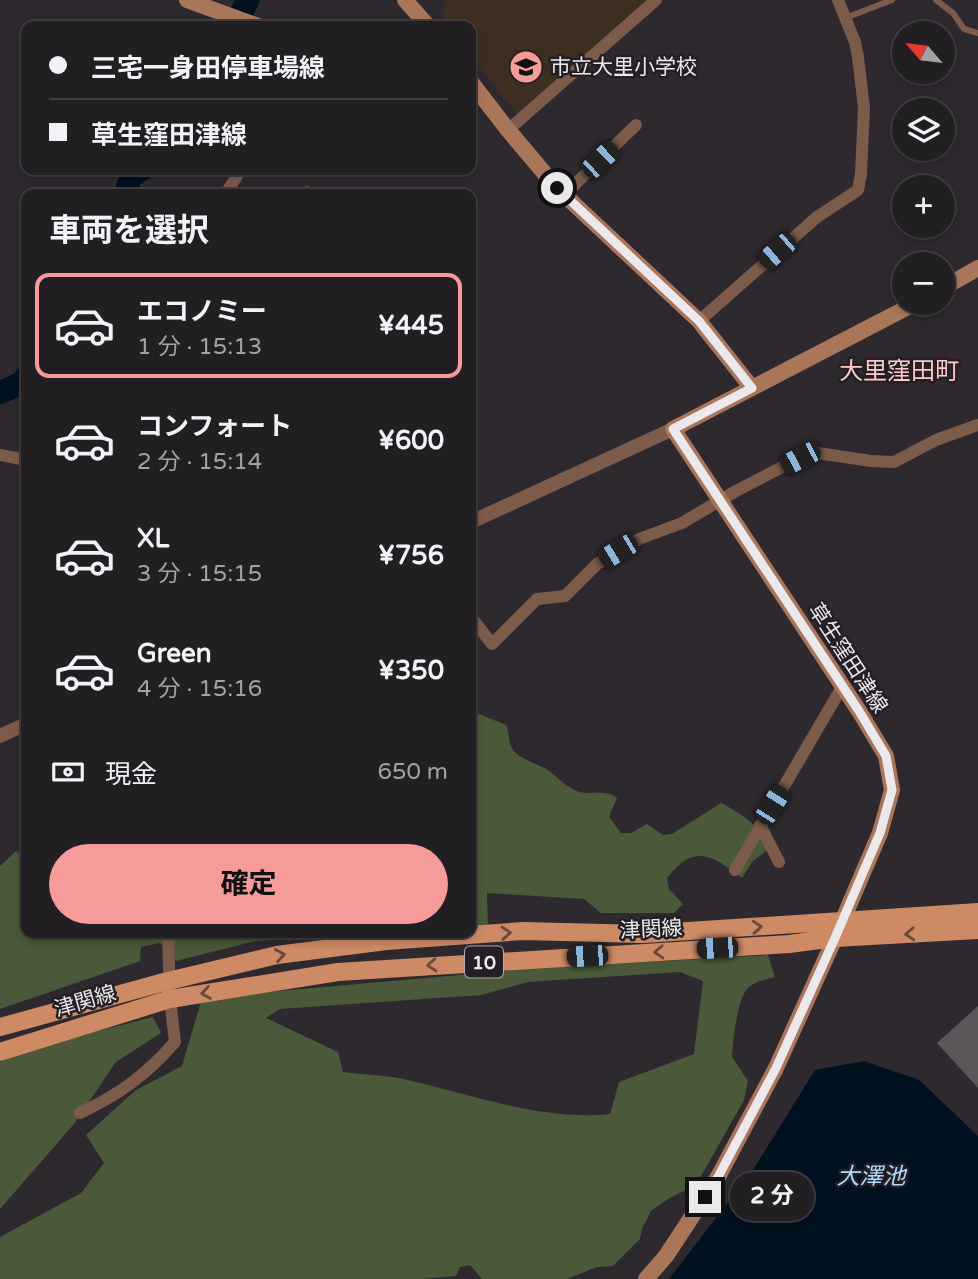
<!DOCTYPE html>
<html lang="ja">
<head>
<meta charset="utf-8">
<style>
  :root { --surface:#221f22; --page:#2a272a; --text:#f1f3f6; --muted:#a2a2a5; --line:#3f3d40; --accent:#f59b99 }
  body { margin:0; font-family:"Varela Round","Noto Sans JP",sans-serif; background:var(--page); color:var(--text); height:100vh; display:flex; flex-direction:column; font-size:26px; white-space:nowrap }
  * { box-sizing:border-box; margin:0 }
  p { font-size:23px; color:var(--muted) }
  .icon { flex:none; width:38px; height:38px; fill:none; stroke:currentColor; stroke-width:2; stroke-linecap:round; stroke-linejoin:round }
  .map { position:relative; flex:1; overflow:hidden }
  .sheet { position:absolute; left:21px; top:189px; width:455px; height:749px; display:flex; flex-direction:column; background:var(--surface); border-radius:14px; box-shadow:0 4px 10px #0003,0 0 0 2px var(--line) }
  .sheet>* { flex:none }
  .hud { position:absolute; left:21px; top:21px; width:455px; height:154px; border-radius:14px; box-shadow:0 4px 10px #0003,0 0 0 2px var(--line); display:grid; align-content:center; height:154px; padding:0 28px; background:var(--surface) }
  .needle { width:46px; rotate:298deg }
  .fabs { position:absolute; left:892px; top:21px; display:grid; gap:14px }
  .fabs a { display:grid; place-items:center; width:63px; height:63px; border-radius:50%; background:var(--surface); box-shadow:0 4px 10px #0003,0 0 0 2px var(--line); font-size:35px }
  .end { position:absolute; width:32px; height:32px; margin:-16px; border:9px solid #ece9ed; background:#111; box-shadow:0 0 0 4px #111 }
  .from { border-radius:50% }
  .bubble { position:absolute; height:49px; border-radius:24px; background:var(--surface); box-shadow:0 4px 10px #0003,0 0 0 2px var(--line); font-size:23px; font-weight:700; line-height:49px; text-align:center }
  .car { position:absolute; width:21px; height:42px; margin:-21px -10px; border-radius:9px; box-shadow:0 0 5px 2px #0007; background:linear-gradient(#222 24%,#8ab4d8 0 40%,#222 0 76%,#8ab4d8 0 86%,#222 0) }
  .hud b { display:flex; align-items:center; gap:24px; height:66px; font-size:26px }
  .hud b+b { border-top:2px solid var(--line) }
  .hud i { width:18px; height:18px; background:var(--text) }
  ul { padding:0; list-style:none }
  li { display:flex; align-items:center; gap:21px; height:105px; margin:0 14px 10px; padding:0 14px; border:4px solid transparent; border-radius:14px }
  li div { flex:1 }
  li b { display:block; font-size:26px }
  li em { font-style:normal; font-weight:700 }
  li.on { border-color:var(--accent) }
  li>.icon { width:63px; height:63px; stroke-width:1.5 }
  h2 { padding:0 28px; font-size:32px; line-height:84px }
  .pay { display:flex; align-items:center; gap:18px; height:77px; padding:0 28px; font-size:26px }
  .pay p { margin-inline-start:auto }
  .primary-button { display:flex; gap:14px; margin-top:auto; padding:14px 28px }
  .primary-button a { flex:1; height:80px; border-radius:42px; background:var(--accent); color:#111; font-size:28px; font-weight:700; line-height:80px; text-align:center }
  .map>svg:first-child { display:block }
  .education { fill:#3c2f21 }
  .forest { fill:#495939; fill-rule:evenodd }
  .water { fill:#001120 }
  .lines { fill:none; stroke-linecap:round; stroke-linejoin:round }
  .river { stroke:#001120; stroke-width:23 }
  .building { fill:#5c5559 }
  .service { stroke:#7c5b4a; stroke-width:6 }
  .minor { stroke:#7c5b4a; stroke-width:12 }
  .tertiary { stroke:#7c5b4a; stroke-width:14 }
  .secondary { stroke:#aa765a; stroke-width:16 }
  .primary { stroke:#cd8a65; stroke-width:18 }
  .oneway { stroke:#674a3e }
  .route { stroke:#ece9ed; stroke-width:9 }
  .labels { text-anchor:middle; stroke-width:5; stroke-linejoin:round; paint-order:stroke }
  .shield { fill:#231f24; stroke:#b0acb1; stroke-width:2 }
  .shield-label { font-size:19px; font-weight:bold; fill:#ece9ed }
  .poi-label { font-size:21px; fill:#ece9ed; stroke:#231f24; text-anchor:start }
  .street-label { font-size:21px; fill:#ece9ed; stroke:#231f24 }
  .water-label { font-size:23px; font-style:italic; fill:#aedbfd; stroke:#231f24 }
  .quarter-label { font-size:24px; fill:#fecac7; stroke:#231f24 }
</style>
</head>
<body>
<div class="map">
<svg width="978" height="1279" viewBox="0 0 978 1279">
  <rect width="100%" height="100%" fill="#2d292e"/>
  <path class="education" d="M445 0H651L518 115 471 57V26H446L442 21Z"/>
  <path class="forest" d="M479 714 506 725C510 733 508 744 514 751 522 760 538 764 548 770 559 778 566 788 580 792 594 795 605 789 617 798L609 817 621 833H631L647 824 663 835 672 834 721 803C742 814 761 826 769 849L752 862 742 878C712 855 694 843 667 878L669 889 683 904 674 913H601L584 899 487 893 488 927 471 928V720Z
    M16 851 26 861V933H388L255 941 176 961 160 943 141 947 140 961 0 1009V866Z
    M768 955 775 977C767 979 754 982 749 987 737 997 733 1042 732 1057L748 1081 744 1100 696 1185 668 1199 651 1211 642 1229 640 1239 613 1266 597 1267 567 1279H482L470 1265 460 1267 456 1276 421 1279H0V1237L81 1193 104 1163 86 1135 136 1090 182 1066 202 998 526 969ZM680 972 703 981 694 1054 619 1082 610 1114C541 1121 474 1095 408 1080 387 1075 364 1075 343 1072L338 1052 266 1018 280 1009 481 995 528 982Z
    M153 1017 161 1033 116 1062 74 1124 0 1209V1062L31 1048Z"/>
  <path class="water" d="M864 1061 919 1080 978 1136V1279H669L753 1170 815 1070Z"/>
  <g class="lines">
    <path class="river" d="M234 26 248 0
      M126 194 130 178 141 170
      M0 393 23 382 26 377"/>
  </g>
  <path class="building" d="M978 1006V1088L937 1043Z"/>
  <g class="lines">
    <path class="service" d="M936 0 953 13 964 29 978 33
      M845 18 892 0"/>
    <path class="minor" d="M508 130 656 0
      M231 194 228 190 241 170
      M302 194 307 192
      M564 195 636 125
      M699 321 817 217 858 190 861 174 864 108 858 57 855 42 838 0
      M0 455 26 460
      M471 617 492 644 537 599 565 596 597 564 639 539 682 523 736 491 811 452 871 461 894 462 936 440 978 425
      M760 825 779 862
      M735 870 842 687
      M80 1113C120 1094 146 1075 175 1042L170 999 168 933"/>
    <path class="tertiary" d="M471 522 673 429
      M0 736 26 724"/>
    <path class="secondary" d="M187 0 258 26
      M405 0 428 26
      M471 82 508 130 557 188 699 321 752 388
      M943 288 978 268
      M646 1279 666 1256 718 1177 776 1068 835 938 880 833 892 790 886 756 859 711 673 429 916 303"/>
    <path class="primary" d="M0 1027 164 982 277 955 386 941 523 931 643 934 978 912
      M0 1052 170 999 338 972 789 944 835 938 978 930"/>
  </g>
  <defs><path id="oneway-chevron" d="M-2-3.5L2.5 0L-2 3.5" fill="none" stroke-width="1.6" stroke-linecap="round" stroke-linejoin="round" transform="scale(1.75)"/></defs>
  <g class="oneway">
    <use href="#oneway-chevron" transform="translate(757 927) rotate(-4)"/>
    <use href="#oneway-chevron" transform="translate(506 933) rotate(-4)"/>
    <use href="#oneway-chevron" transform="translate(910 934) rotate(177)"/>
    <use href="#oneway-chevron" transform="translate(659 952) rotate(177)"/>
    <use href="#oneway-chevron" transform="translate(280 955) rotate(-10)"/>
    <use href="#oneway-chevron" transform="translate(432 965) rotate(176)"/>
    <use href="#oneway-chevron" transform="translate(206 993) rotate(170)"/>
  </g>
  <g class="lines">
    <path class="route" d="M557 188 699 321 752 388 673 429 859 711 886 756 892 790 880 833 835 938 776 1068 718 1177 705 1197"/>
  </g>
  <defs>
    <symbol id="school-disc" viewBox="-11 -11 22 22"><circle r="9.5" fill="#f59b99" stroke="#231f24"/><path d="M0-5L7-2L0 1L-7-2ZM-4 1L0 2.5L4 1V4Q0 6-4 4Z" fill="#111"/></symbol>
  </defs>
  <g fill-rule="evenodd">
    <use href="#school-disc" x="507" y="48" width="38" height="38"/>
  </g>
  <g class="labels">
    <rect class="shield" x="465" y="946.5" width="38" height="31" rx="5"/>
    <g class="shield-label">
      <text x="484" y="969">10</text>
    </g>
    <g class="poi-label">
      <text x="550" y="74">市立大里小学校</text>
    </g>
    <g class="street-label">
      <text transform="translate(848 658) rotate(57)" y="7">草生窪田津線</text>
      <text transform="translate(651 929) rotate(-3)" y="7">津関線</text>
      <text transform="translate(85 1001) rotate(-16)" y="7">津関線</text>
    </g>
    <g class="water-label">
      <text x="871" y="1184">大澤池</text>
    </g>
    <g class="quarter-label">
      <text x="899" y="379">大里窪田町</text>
    </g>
  </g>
</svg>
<div class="fabs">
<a><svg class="needle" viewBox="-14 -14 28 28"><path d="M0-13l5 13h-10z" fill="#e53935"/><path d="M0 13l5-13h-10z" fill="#a2a2a5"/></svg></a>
<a><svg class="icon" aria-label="layers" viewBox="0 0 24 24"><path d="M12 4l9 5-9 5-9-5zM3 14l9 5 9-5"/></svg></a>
<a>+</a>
<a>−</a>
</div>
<i class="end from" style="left:557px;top:188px"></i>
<i class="end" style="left:705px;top:1197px"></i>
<div class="bubble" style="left:730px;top:1172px;width:84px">2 分</div>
<i class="car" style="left:600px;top:160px;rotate:46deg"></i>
<i class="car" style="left:777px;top:251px;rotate:229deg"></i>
<i class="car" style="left:800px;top:458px;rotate:243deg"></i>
<i class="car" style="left:618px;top:551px;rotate:239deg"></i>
<i class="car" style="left:772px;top:805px;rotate:32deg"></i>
<i class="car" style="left:717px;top:948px;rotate:267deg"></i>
<i class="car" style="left:587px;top:956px;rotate:267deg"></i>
<div class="hud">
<b><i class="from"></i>三宅一身田停車場線</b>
<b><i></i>草生窪田津線</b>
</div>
<section class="sheet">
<h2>車両を選択</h2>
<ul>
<li class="on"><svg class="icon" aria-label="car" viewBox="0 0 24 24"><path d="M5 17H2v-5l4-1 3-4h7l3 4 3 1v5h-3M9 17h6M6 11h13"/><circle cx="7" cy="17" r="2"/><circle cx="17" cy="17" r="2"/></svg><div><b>エコノミー</b><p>1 分 · 15:13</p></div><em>¥445</em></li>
<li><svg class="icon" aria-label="car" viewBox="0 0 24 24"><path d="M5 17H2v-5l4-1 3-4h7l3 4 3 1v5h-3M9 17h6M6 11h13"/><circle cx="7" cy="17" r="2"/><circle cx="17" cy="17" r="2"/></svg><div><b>コンフォート</b><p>2 分 · 15:14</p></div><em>¥600</em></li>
<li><svg class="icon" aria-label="car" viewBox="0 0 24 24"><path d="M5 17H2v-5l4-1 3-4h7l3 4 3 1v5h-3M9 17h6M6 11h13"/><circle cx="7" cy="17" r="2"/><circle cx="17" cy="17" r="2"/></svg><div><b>XL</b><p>3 分 · 15:15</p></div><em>¥756</em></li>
<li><svg class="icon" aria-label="car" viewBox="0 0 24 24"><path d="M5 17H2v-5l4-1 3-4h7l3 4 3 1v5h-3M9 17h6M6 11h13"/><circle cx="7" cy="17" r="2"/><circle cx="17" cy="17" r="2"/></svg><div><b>Green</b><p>4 分 · 15:16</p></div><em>¥350</em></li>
</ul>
<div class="pay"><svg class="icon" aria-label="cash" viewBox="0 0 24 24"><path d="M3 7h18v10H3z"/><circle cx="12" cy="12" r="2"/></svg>現金<p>650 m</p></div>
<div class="primary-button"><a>確定</a></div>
</section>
</div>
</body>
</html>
